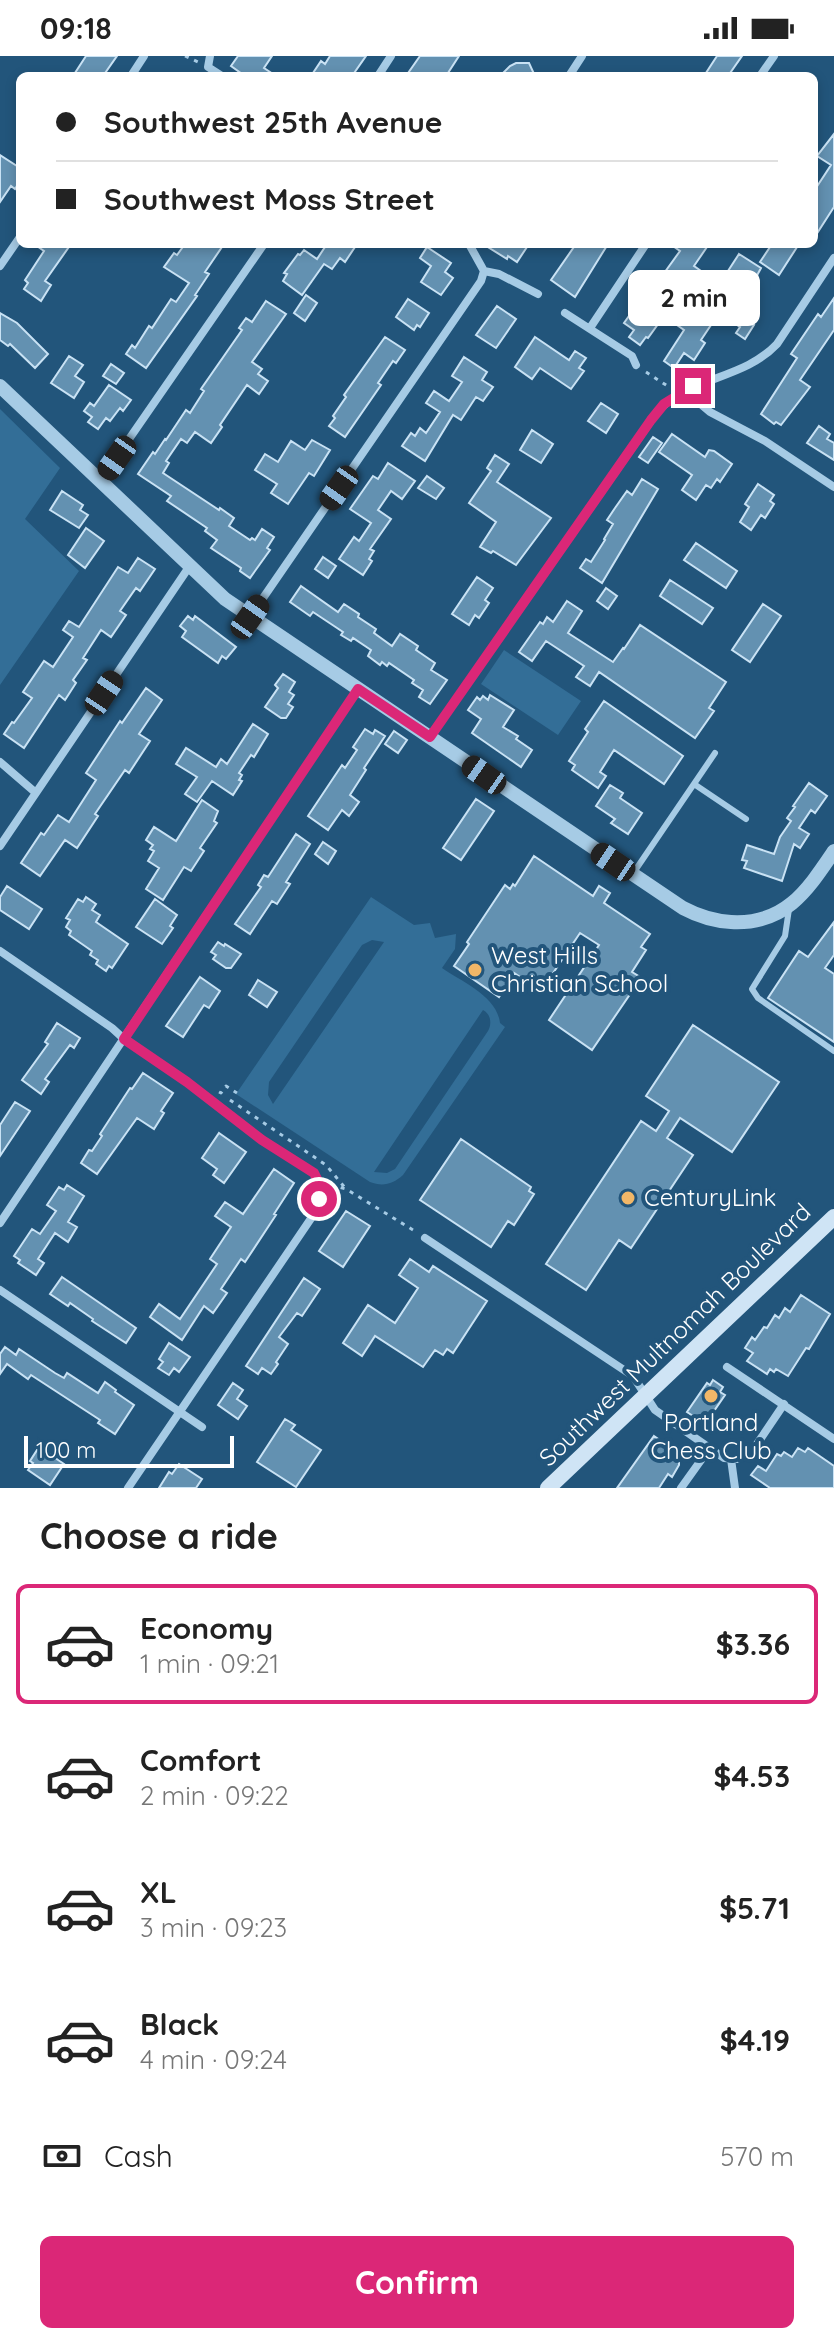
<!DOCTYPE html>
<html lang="en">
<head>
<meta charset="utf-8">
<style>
  :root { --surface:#fff; --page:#f2f2f2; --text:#222; --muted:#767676; --line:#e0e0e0; --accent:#db2777 }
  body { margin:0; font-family:Quicksand,sans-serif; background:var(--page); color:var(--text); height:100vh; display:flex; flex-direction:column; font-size:30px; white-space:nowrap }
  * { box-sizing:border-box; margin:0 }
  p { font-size:26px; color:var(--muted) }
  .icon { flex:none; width:44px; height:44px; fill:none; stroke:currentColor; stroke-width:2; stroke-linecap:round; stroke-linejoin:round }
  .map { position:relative; height:1432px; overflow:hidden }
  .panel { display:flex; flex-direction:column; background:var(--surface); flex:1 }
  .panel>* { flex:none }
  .hud { position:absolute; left:16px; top:16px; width:802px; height:176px; border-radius:12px; box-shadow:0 4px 12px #0003; display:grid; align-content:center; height:176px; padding:0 40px; background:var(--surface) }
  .scale { position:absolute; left:24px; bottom:20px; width:210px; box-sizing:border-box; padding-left:8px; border:4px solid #fff; border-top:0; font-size:22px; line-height:28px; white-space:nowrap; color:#fff; -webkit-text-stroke:6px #22557b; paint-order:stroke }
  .end { position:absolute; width:36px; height:36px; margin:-18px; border:10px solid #db2777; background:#fff; box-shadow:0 0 0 4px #fff }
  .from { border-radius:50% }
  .bubble { position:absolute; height:56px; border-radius:12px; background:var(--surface); box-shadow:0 4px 12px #0003; font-size:26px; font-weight:700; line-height:56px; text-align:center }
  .car { position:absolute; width:24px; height:48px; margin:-24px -12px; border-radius:10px; box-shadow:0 0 6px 2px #0007; background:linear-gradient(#222 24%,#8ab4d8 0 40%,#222 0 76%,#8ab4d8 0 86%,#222 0) }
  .hud b { display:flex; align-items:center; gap:28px; height:76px; font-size:30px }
  .hud b+b { border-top:2px solid var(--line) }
  .hud i { width:20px; height:20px; background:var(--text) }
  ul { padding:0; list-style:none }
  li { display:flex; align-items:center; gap:24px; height:120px; margin:0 16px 12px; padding:0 24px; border:4px solid transparent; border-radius:12px }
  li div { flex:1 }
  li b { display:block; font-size:30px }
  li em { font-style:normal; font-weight:700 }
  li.selected { border-color:var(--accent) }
  li>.icon { width:72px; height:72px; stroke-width:1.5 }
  h2 { padding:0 40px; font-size:36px; line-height:96px }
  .pay { display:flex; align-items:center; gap:20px; height:88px; padding:0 40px; font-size:30px }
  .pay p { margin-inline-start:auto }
  .primary-button { display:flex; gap:16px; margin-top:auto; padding:16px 40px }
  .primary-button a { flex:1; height:92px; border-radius:12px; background:var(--accent); color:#fff; font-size:32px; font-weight:700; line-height:92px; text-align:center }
  .status { display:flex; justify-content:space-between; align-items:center; height:56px; padding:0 40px; background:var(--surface); direction:ltr }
  .status svg { height:22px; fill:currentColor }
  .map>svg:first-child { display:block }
  .green { fill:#336e97; fill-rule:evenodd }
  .building { fill:#6391b1; stroke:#c9e2f4; stroke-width:2 }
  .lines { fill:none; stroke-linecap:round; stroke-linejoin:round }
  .path { stroke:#a6cbe5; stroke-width:3; stroke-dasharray:4 6; stroke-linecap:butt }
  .service { stroke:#a6cbe5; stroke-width:6 }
  .minor { stroke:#a6cbe5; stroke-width:8 }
  .tertiary { stroke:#a6cbe5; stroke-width:14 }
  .secondary { stroke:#cfe4f5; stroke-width:16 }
  .route { stroke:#db2777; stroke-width:10 }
  .poi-dot { fill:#f1b768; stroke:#22557b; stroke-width:3 }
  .labels { text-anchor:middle; stroke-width:8; stroke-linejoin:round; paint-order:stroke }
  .poi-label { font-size:24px; fill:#fff; stroke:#22557b; text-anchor:start }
  .street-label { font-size:24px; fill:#fff; stroke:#22557b }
</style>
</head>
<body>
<div class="status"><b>09:18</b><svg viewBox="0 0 49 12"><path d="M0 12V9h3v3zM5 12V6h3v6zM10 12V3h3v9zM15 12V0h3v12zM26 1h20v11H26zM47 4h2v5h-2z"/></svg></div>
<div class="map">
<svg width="834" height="1432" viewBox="0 0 834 1432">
  <rect width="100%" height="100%" fill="#22557b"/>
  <path class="green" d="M0 353 60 412 25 463 79 515 0 629Z
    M504 594 581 645 558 679 481 628Z
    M371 841 414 869 430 867 435 882 456 878 455 893 442 912C462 926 497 940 500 967L505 971 403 1119C393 1128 383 1131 370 1126L236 1038ZM372 884 384 886 273 1048 268 1039 269 1026 362 889ZM483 954C491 958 492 968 488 975L395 1113 387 1117 374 1116Z"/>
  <path class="building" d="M86 0H117L103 20H73Z
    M238 0H272L264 12 276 20H245L231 10Z
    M330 0H366L352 20H311L321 5 325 8Z
    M420 0H459L446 20H406Z
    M717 0H742L728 20H704Z
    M516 7H529L535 20H500L510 10Z
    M834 78V151L814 182V135L831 109 817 100Z
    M0 99 20 112V125L15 133 11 130 0 146Z
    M34 188H71L45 225 51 229 41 245 24 233 28 227 25 224 44 195Z
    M185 188H224L205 216 209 218 195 239 197 240 146 312 126 298 132 289 135 292 149 270 152 272 171 243 176 246 189 227 164 211 174 197 177 199Z
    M327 188H357L345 206 340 202 332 213 324 208 302 239 283 225 287 218 284 217 298 198 300 199 304 194 317 203Z
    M483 188H529L517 206 508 200 507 203Z
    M576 188H608L575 241 551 224Z
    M670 188H709L694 210 711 222 689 255 711 269 701 284 705 287 694 304 684 297 674 312 664 305 684 274 664 260 648 282 646 281 640 289 629 281 634 274 624 267 636 250 639 252 680 195Z
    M772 188H799L779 219 760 206Z
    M427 191 451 207 445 216 453 222 441 239 421 226 431 210 420 202Z
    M739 198 761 212 755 223 750 220 745 226 728 215Z
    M306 239 317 247 305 265 294 257Z
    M834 242V274L800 324 810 331 781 369 776 366 774 368 761 358 797 302 791 298 818 258 821 261Z
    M408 243 429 257 420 271 417 269 414 274 396 261Z
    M266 245 286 258 252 306 262 313 258 318 268 325 259 338 247 329 220 369 222 371 211 387 195 376 187 387 181 383 166 405 169 407 163 417 219 454 220 452 234 462 229 470 250 484 252 482 255 484 262 473 274 481 267 492 270 494 250 522 240 515 241 512 211 492 217 484 205 475 207 472 167 445 171 440 138 418 153 396 155 398 165 383 166 384 186 354 190 357 204 335 201 333 242 274 239 272 246 262 252 266Z
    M736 245 756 258 750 267 754 269 745 283 736 277 740 271 725 261Z
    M497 250 516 263 496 292 476 279Z
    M0 257 17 267 48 298 35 312 10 288 8 290 0 284Z
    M385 281 405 294 396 307 393 305 378 327 381 329 345 381 329 370 335 362 333 360 346 341 344 339Z
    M535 281 569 304 575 295 586 302 579 312 584 315 571 333 540 312 532 323 515 311Z
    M69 300 83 309 75 320 84 326 74 342 51 327Z
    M464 301 487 316 482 324 493 331 483 345 476 341 461 364 453 359 425 405 402 390 411 377 415 380 420 372 426 377 440 356 426 347 434 335 449 345 462 326 452 320Z
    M111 308 124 317 116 328 103 320Z
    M109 329 131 344 123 355 120 352 110 365 106 362 98 373 88 366 92 361 84 355 90 347 94 350Z
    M601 347 618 358 606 377 588 365Z
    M819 370 830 378 827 383 834 387V404L807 387Z
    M532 374 553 388 541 407 520 394Z
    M672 378 705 401 709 394 714 395 732 408 720 426 717 423 711 432 706 429 696 444 682 434 692 419 659 396Z
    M653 381 662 387 648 407 639 401Z
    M312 384 330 394 314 420 309 417 288 448 271 437 277 428 255 414 265 398 278 406 291 385 305 394Z
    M495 399 509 408 497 426 551 462 516 509 493 495 491 497 480 491 496 466 469 447 491 415 487 412Z
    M388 407 415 425 402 443 391 435 378 454 391 463 370 493 374 495 369 503 372 505 363 519 339 503 354 481 359 485 371 467 350 453 373 420 378 423Z
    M427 420 444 432 436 443 418 432Z
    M642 423 658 433 602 527 580 512 586 503 591 506 605 484 604 483 613 468 607 464 615 452 627 435 632 439Z
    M758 428 774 439 770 445 774 448 765 462 761 459 751 474 740 466 749 451 745 448Z
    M62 435 83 449 80 454 88 459 79 472 50 454Z
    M86 472 104 485 85 512 68 499Z
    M696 487 737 515 726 532 684 504Z
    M323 501 336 510 328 522 315 513Z
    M138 502 155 513 140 535 136 532 120 555 126 559 111 581 101 574 83 602 87 604 73 624 76 627 65 644 59 639 24 692 4 678 12 666 14 667 32 642 23 636 44 605 53 611 73 581 63 574 69 565 79 571 118 511 128 517Z
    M477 521 493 532 485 544 489 547 479 562 475 559 469 569 452 558Z
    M670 524 713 552 702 568 660 540Z
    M301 530 338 556 344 548 359 558 358 561 376 573 374 577 392 590 400 578 418 590 416 594 435 607 431 614 447 624 430 648 419 641 423 634 412 627 414 624 389 607 387 610 382 606 380 609 368 600 371 594 353 582 351 585 341 579 343 576 313 556 310 560 290 546Z
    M606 532 617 540 608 553 597 545Z
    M567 545 582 555 568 577 613 606 623 592 624 593 640 569 726 626 709 652 714 655 695 682 599 616 590 630 576 621 584 610 546 585 532 605 519 596 540 566 543 568 547 561 553 566Z
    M763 548 781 560 750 606 732 594Z
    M188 560 193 564 195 560 236 591 226 603 222 600 218 607 182 581 186 575 180 570Z
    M283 618 295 626 289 636 294 639 288 648 293 651 286 662H281L265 651 278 632 275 629Z
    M146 632 162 644 139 678 150 685 129 717 125 714 95 758 98 760 77 792 65 784 40 820 21 807 41 777 44 779 58 759 69 766 96 724 86 717 120 665 122 667Z
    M490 639 514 654 503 671 518 680 516 683 532 694 521 711 472 677 481 663 468 654 477 641 480 644 483 640 488 644Z
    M604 645 683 700 664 728 614 694 600 716 606 720 598 732 572 714 575 709 569 705 588 676 585 673Z
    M253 668 268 678 254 701 251 699 239 717 242 719 239 724 242 725 233 739 212 725 197 746 185 738 197 721 176 708 186 692 216 711 221 703 227 708Z
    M365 673 373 678 375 674 385 680 364 712 366 714 350 739 359 746 349 760 342 754 328 774 308 760 342 709 345 712 357 694 353 691Z
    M394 675 407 684 398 697 385 688Z
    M809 727 827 740 815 757 811 754 799 772 809 778 800 792 794 788 782 825 744 812 747 805 742 804 747 789 774 798 780 781 791 765 787 762 795 751 793 750Z
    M610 729 623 737 620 742 642 757 628 778 611 767 615 763 596 750Z
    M476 743 494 755 461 804 443 792Z
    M202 744 218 755 214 765 217 767 200 792 204 795 191 815 184 811 163 844 146 833 159 812 148 805 154 795 150 793 153 789 146 784 154 771 176 785Z
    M296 778 310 788 286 826 290 828 277 848 272 845 250 878 235 868 261 831 258 829 264 819 268 821Z
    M323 786 336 795 328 808 315 798Z
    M534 800 593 840 599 830 610 837 604 847 650 878 641 891 646 894 632 916 640 921 637 928 592 994 549 964 599 889 580 877 541 935 514 917 499 941 454 910 469 888 467 886 505 829 510 833 513 828 515 830Z
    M7 830 42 853 29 873 0 854V841Z
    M86 841 96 848 92 854 100 859 96 866 128 888 112 912 109 910 106 915 96 908 98 904 90 899 92 895 69 879 71 875 66 871 70 864 66 862 78 843 83 846Z
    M155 843 177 859 170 870 173 872 162 888 136 871Z
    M834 866V899L825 912 834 918V986L768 942 799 895 808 901Z
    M218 886 224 890 225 888 241 898 231 912H226L213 903 216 899 211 896Z
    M200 921 220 935 209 952 204 949 183 981 166 970Z
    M258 924 277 936 267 951 249 939Z
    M57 967 80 982 74 992 70 989 45 1023 49 1026 41 1038 22 1024 48 988 45 986Z
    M693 969 779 1026 732 1096 680 1062 667 1082 693 1099 631 1192 619 1184 586 1234 546 1208 641 1065 656 1075 669 1055 646 1040Z
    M143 1017 173 1037 161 1055 164 1057 154 1073 137 1062 97 1118 81 1107 89 1094 92 1095 102 1080 100 1078 130 1032 132 1033Z
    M15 1046 30 1055 0 1100V1069Z
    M219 1077 246 1096 224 1127 213 1119 217 1113 202 1102Z
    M461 1083 531 1131 529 1135 534 1138 514 1169 508 1165 491 1191 420 1144Z
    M274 1113 294 1127 274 1158 276 1159 245 1206 241 1203 221 1233 227 1237 213 1257 204 1250 182 1284 150 1261 159 1248 180 1263 217 1208 210 1203 231 1171 215 1160 225 1146 243 1158Z
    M67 1129 84 1140 68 1166 77 1171 68 1186 55 1177 38 1203 44 1207 36 1219 18 1207 20 1204 14 1200 32 1173 40 1178 56 1155 47 1149 59 1131 64 1134Z
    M346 1155 370 1170 343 1211 319 1195Z
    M410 1203 429 1216 433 1210 487 1245 453 1297 447 1293 443 1299 435 1294 423 1311 375 1280 362 1300 343 1287 368 1249 395 1267 418 1232 399 1219Z
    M62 1221 136 1272 126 1287 92 1265 93 1263 70 1247 68 1250 50 1238Z
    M304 1222 320 1233 302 1260 297 1257 279 1281 288 1288 276 1306 278 1308 271 1318 262 1312 258 1318 246 1310Z
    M801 1239 830 1258 809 1293 806 1292 788 1320 776 1313 774 1316 770 1313 767 1318 747 1305 753 1297 745 1292 752 1281 755 1284 764 1271 767 1272 775 1259 779 1262 785 1252 790 1256Z
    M169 1287 190 1301 179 1316 174 1312 169 1319 158 1312 163 1306 159 1303Z
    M5 1291 16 1299 19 1293 55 1317 64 1322 67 1317 98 1337 105 1326 116 1334 115 1336 134 1349 115 1378 98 1367 100 1364 31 1319 28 1323 7 1308 0 1318V1298Z
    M713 1324 723 1331 720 1336 725 1339 705 1368 687 1356 707 1327 710 1329Z
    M233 1327 243 1334 237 1343 247 1350 238 1363 218 1349Z
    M285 1363 295 1369 291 1374 321 1394 296 1431 257 1406Z
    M654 1380 673 1393 670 1399 679 1405V1409L672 1421 668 1418 659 1432H617Z
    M39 1391 64 1408 50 1429 28 1414 33 1407 30 1405Z
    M798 1392 805 1396 808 1392 834 1410V1432H770L751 1419 758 1410 766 1415 777 1398 781 1400 784 1396 792 1401Z
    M179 1408 202 1423 196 1432H159L169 1416 172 1418Z"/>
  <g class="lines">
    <path class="path" d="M185 0 198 6
      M646 316 669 331
      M219 1036 221 1037 226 1030 237 1037
      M230 1044 326 1109 346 1133
      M331 1129 346 1133 418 1177"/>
    <path class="service" d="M694 728 746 763
      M632 819 715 697
      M789 853 785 880 752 933 758 942 834 995"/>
    <path class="minor" d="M210 0 208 11 222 20
      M131 20 144 0
      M378 20 391 0
      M569 20 582 0
      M760 20 774 0
      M469 188 484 215
      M0 210 20 181
      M484 215 499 218 538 238
      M565 257 632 300 636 309
      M590 272 646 188
      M684 334 710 356 765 385 834 431
      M100 425 264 188
      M250 561 481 225 484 215
      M430 681 657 356C690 320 743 324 777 288L834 202
      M0 706 36 737
      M0 790 189 511
      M0 895 112 972 124 983 187 1026 262 1084 314 1117 319 1127 320 1134 317 1151 312 1161 128 1432
      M0 1167 358 633
      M425 1182 633 1320 655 1354 724 1402 737 1403 751 1397 784 1348
      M0 1234 202 1371
      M727 1311 834 1383
      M731 1403 735 1432
      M681 1432 709 1393"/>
    <path class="tertiary" d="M0 330 225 543 683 852C698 860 715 865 731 866 785 869 807 835 834 795"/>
    <path class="secondary" d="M548 1432 834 1161"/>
  </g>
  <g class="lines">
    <path class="route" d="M319 1143V1127L314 1117 262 1084 187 1026 124 983 358 633 430 681 651 364 664 348 693 330"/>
  </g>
  <g class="poi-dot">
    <circle cx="475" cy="914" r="8"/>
    <circle cx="628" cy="1142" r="8"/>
    <circle cx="711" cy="1340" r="8"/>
  </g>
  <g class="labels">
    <g class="poi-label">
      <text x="491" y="908">West Hills<tspan x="491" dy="28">Christian School</tspan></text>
      <text x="644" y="1150">CenturyLink</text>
      <text x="711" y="1375" text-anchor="middle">Portland<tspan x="711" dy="28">Chess Club</tspan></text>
    </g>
    <g class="street-label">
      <text transform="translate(675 1279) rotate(-44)" y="8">Southwest Multnomah Boulevard</text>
    </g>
  </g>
</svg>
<div class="scale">100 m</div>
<i class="end from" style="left:319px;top:1143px"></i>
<i class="end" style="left:693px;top:330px"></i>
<div class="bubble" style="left:628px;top:214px;width:132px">2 min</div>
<i class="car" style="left:117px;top:402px;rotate:215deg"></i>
<i class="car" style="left:339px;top:432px;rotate:215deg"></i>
<i class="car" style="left:250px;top:561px;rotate:35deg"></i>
<i class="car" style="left:104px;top:637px;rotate:34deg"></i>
<i class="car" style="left:484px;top:719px;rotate:305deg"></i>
<i class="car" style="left:613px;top:806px;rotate:304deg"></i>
<div class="hud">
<b><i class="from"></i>Southwest 25th Avenue</b>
<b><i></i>Southwest Moss Street</b>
</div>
</div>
<section class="panel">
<h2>Choose a ride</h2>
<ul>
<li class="selected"><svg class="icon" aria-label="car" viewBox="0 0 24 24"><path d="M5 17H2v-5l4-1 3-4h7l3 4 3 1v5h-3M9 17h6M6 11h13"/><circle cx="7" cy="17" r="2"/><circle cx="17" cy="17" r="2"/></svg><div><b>Economy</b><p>1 min · 09:21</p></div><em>$3.36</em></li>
<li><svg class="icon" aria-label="car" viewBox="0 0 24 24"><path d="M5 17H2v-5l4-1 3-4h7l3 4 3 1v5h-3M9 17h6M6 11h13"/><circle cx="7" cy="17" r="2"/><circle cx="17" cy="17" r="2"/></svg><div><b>Comfort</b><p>2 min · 09:22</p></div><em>$4.53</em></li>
<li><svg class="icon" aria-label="car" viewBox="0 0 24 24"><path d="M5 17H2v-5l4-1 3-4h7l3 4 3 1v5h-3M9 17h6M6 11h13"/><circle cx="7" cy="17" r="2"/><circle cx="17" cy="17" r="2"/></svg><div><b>XL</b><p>3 min · 09:23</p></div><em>$5.71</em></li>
<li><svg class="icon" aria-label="car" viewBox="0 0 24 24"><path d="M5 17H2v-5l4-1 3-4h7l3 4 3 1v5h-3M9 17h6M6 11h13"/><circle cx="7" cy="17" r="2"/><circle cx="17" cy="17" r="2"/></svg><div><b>Black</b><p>4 min · 09:24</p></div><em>$4.19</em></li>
</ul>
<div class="pay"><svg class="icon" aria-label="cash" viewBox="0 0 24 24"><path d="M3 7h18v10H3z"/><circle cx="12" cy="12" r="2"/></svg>Cash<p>570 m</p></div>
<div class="primary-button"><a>Confirm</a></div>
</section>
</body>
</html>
